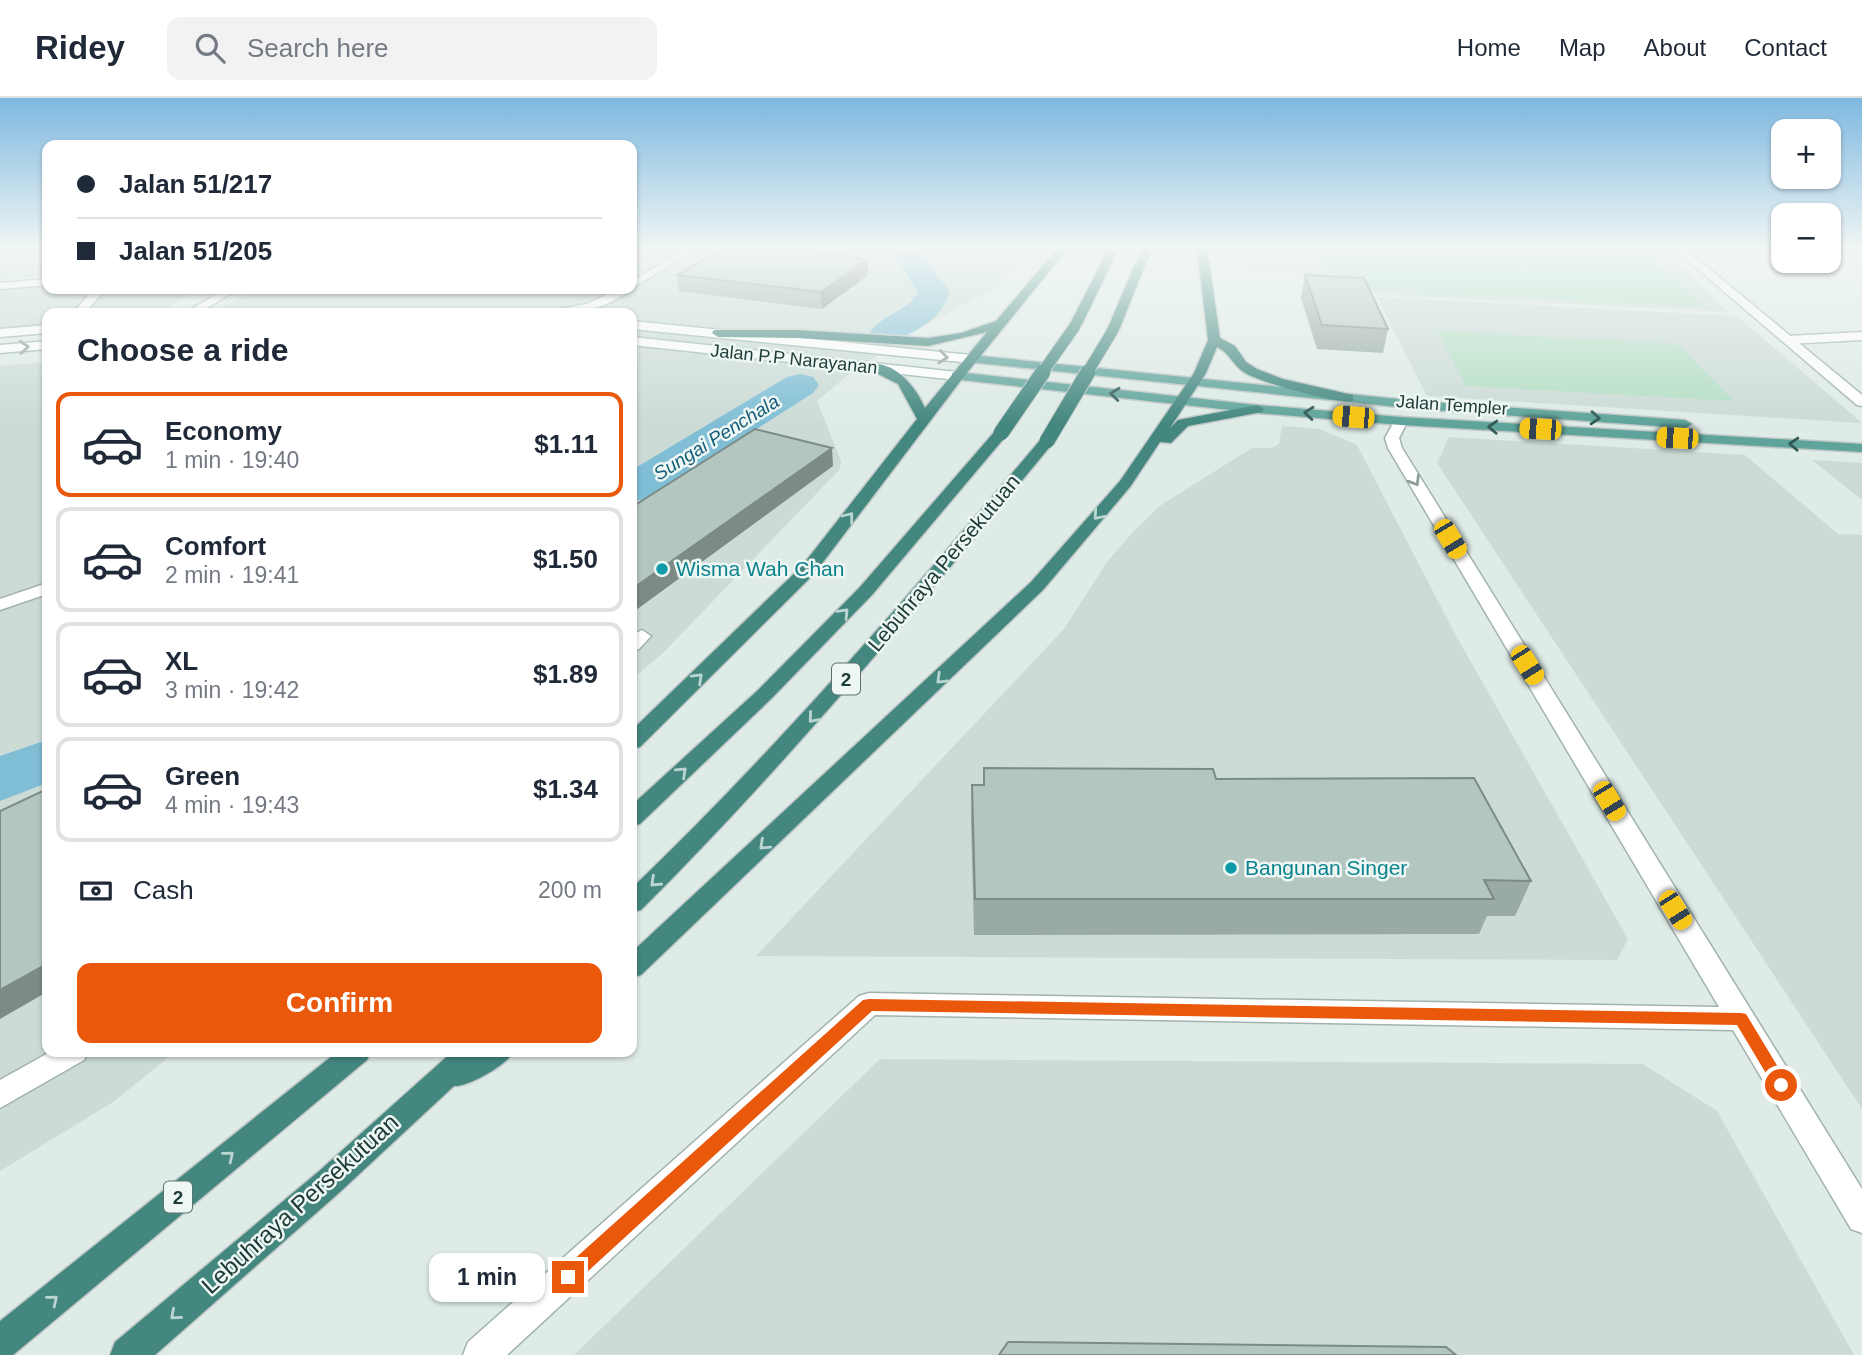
<!DOCTYPE html>
<html lang="en">
<head>
<meta charset="utf-8">
<style>
  :root { --surface:#fff; --page:#f2f2f3; --text:#1f2937; --muted:#747a83; --line:#e0e1e3; --accent:#ea580c }
  body { margin:0; font-family:Arial,sans-serif; background:var(--page); color:var(--text); height:100vh; display:flex; flex-direction:column; font-size:26px; white-space:nowrap }
  * { box-sizing:border-box; margin:0 }
  p { font-size:23px; color:var(--muted) }
  .icon { flex:none; width:38px; height:38px; fill:none; stroke:currentColor; stroke-width:2; stroke-linecap:round; stroke-linejoin:round }
  .map { position:relative; flex:1; overflow:hidden }
  .details { position:absolute; left:42px; top:210px; width:595px; height:749px; display:flex; flex-direction:column; background:var(--surface); border-radius:14px; box-shadow:0 2px 5px #0004 }
  .details>* { flex:none }
  .guide { position:absolute; left:42px; top:42px; width:595px; height:154px; border-radius:14px; box-shadow:0 2px 5px #0004; display:grid; align-content:center; height:154px; padding:0 35px; background:var(--surface) }
  .fabs { position:absolute; left:1771px; top:21px; display:grid; gap:14px }
  .fabs a { display:grid; place-items:center; width:70px; height:70px; border-radius:14px; background:var(--surface); box-shadow:0 2px 5px #0004; font-size:35px }
  .end { position:absolute; width:32px; height:32px; margin:-16px; border:9px solid #ea580c; background:#fff; box-shadow:0 0 0 4px #fff }
  .from { border-radius:50% }
  .bubble { position:absolute; height:49px; border-radius:14px; background:var(--surface); box-shadow:0 2px 5px #0004; font-size:23px; font-weight:600; line-height:49px; text-align:center }
  .car { position:absolute; width:21px; height:42px; margin:-21px -10px; border-radius:9px; box-shadow:0 0 5px 2px #0007; background:linear-gradient(#f5c518 24%,#345 0 40%,#f5c518 0 76%,#345 0 86%,#f5c518 0) }
  .guide b { display:flex; align-items:center; gap:24px; height:66px; font-size:26px }
  .guide b+b { border-top:2px solid var(--line) }
  .guide i { width:18px; height:18px; background:var(--text) }
  ul { padding:0; list-style:none }
  li { display:flex; align-items:center; gap:21px; height:105px; margin:0 14px 10px; padding:0 21px; border:4px solid var(--line); border-radius:14px }
  li div { flex:1 }
  li b { display:block; font-size:26px }
  li em { font-style:normal; font-weight:600 }
  li.active { border-color:var(--accent) }
  li>.icon { width:63px; height:63px; stroke-width:1.5 }
  h2 { padding:0 35px; font-size:32px; line-height:84px }
  .pay { display:flex; align-items:center; gap:18px; height:77px; padding:0 35px; font-size:26px }
  .pay p { margin-inline-start:auto }
  .primary-button { display:flex; gap:14px; margin-top:auto; padding:14px 35px }
  .primary-button a { flex:1; height:80px; border-radius:14px; background:var(--accent); color:#fff; font-size:28px; font-weight:600; line-height:80px; text-align:center }
  header { display:flex; align-items:center; gap:42px; box-sizing:border-box; height:98px; padding:0 35px; background:var(--surface); border-bottom:2px solid var(--line) }
  header strong { font-size:33px }
  nav { display:flex; gap:38px; margin-inline-start:auto; font-size:24px }
  .search { width:490px; height:63px; background:var(--page); display:flex; align-items:center; gap:18px; box-sizing:border-box; padding:0 24px; border-radius:14px; color:var(--muted); font-size:26px }
  .map>svg:first-child { display:block }
  .built { fill:#ccdbd6 }
  .green { fill:#b4dec4 }
  .lines { fill:none; stroke-linecap:round; stroke-linejoin:round }
  .river { fill:#80bed5; fill-rule:evenodd }
  .minor-casing { stroke:#a1b3ae; stroke-width:3 }
  .tertiary-casing { stroke:#a1b3ae; stroke-width:3 }
  .secondary-casing { stroke:#9cb7b0; stroke-width:3 }
  .primary-casing { stroke:#c0c8c7; stroke-width:3 }
  .trunk-casing { stroke:#c0c8c7; stroke-width:3 }
  .minor { fill:#fff; fill-rule:evenodd }
  .tertiary { fill:#fff; fill-rule:evenodd }
  .secondary { fill:#fff; fill-rule:evenodd }
  .primary { fill:#5ea49a; fill-rule:evenodd }
  .trunk { fill:#43877f; fill-rule:evenodd }
  .trunk-bridge-far1-casing { stroke:#c0c8c7; stroke-width:13; stroke-linecap:butt }
  .trunk-bridge-casing { stroke:#c0c8c7; stroke-width:17; stroke-linecap:butt }
  .trunk-bridge-far1 { stroke:#43877f; stroke-width:11 }
  .trunk-bridge { stroke:#43877f; stroke-width:15 }
  .wall { fill:#9aaaa5 }
  .shaded-wall { fill:#7d8b86 }
  .building { fill:#b3c6c0; stroke:#7d8b86; stroke-width:2 }
  .oneway { stroke:#8e9d9b }
  .oneway2 { stroke:#315a55 }
  .oneway3 { stroke:#bbd5d1 }
  .route { fill:#ea580c }
  .culture-dot { fill:#0f9aa8; stroke:#eef7f4; stroke-width:2.5 }
  .labels { text-anchor:middle; stroke-width:5; stroke-linejoin:round; paint-order:stroke }
  .far-street-label { font-size:18px; fill:#1e3b37; stroke:#eef7f4 }
  .far-water-label { font-size:19px; font-style:italic; fill:#145e7b; stroke:#eef7f4 }
  .shield { fill:#eef7f4; stroke:#5c7370; stroke-width:2 }
  .shield-label { font-size:19px; font-weight:bold; fill:#1e3b37 }
  .street-label { font-size:21px; fill:#1e3b37; stroke:#eef7f4 }
  .culture-label { font-size:21px; fill:#0d838f; stroke:#eef7f4; text-anchor:start }
  .near-street-label { font-size:24px; fill:#1e3b37; stroke:#eef7f4 }
</style>
</head>
<body>
<header>
<strong>Ridey</strong>
<div class="search"><svg class="icon" aria-label="search" viewBox="0 0 24 24"><circle cx="10" cy="10" r="6"/><path d="M15 15l6 6"/></svg>Search here</div>
<nav><a>Home</a><a>Map</a><a>About</a><a>Contact</a></nav>
</header>
<div class="map">
<svg width="1862" height="1257" viewBox="0 0 1862 1257">
  <rect width="100%" height="100%" fill="#deebe6"/>
  <path class="built" d="M0 150H47V178L0 182Z
    M632 150H1032L998 188 920 230 849 276 817 303 841 363 840 371 662 556 632 581V215H213L257 191H632Z
    M1240 150H1662L1728 214 1375 196 1316 178 1242 170Z
    M47 188V191H199L159 215H47V232L0 236V191Z
    M1377 199 1737 218 1862 325 1427 298Z
    M47 264V954H175L113 1004 0 1073V268Z
    M1282 328 1320 331 1357 347 1454 534 1628 841 1617 862 756 858 1064 531 1107 464 1133 434 1161 407 1252 350H1271L1279 346Z
    M1449 339 1745 357 1838 436 1862 437V1011L1437 365Z
    M1812 362 1862 365V402Z
    M880 961 1643 966 1717 1013 1854 1257H574Z"/>
  <path class="green" d="M1315 150 1443 153 1444 150H1513L1649 157 1704 209 1376 193 1320 172Z
    M1437 233 1678 246 1734 303 1466 288Z"/>
  <g class="lines">
    <path class="river" d="M889 150H917L950 194C946 202 942 212 936 218 920 232 896 246 875 241L870 234C883 216 907 214 918 194Z
      M800 276 813 279 819 287 813 295 648 400 632 404V372L787 279Z
      M47 642V685L0 703V658Z"/>
    <defs>
      <path id="minor" d="M1843 150H1862V155L1844 152Z
        M47 181V187L0 191V185Z
        M94 191H105L85 215H73Z
        M47 227V235L0 239V231Z
        M1862 234V242L1787 246 1781 242 1787 238Z
        M1401 319 1408 323 1399 340 1402 350 1862 1091V1135L1851 1131 1733 932 875 917 507 1257H463L468 1244 859 898 869 895 1719 909 1388 350 1385 340 1396 320Z
        M642 532 651 538 639 551 632 553V537Z
        M50 954H88L84 962 0 1010V982Z"/>
      <path id="tertiary" d="M688 150H699L632 190V183Z
        M1673 150H1684L1862 297V308L1857 307Z
        M225 191H238L199 215H185Z
        M618 191H631C608 211 577 216 547 215L553 212 587 206Z
        M47 485V496L0 512V501Z"/>
      <path id="secondary" d="M429 212H497L503 215H423Z
        M632 223 971 257 977 261 971 265 632 231Z
        M632 239 957 274 963 278 957 282 632 247Z
        M47 243V251L0 255V247Z"/>
      <path id="primary" d="M971 257 1417 303 1685 322 1692 326 1685 330 1417 311 967 264V258Z
        M957 274 1257 307 1401 319 1862 346V354L1401 327 1257 315 952 281V275Z"/>
      <path id="trunk" d="M1058 150H1068L962 281 814 476 640 649 632 651V632L802 468 917 321 898 286 870 272V266C895 263 916 289 925 310L987 234 928 248 797 240 718 239 712 235 714 232H797L928 240 961 235 996 223Z
        M1109 150H1119L1081 228 1071 230 1069 228Z
        M1142 150H1152L1119 232 1109 235 1107 232Z
        M1197 150H1207L1220 240 1235 248 1246 264 1257 271 1283 281 1353 297V303C1336 306 1260 284 1245 275 1233 268 1230 255 1217 249L1206 275 1170 330 1178 322 1257 307 1264 311 1262 314 1188 328 1171 345 1160 344 1130 389 1043 492 641 877 632 880V854L1031 484 1120 383 1194 275 1208 242Z
        M1001 331 1008 335 1006 338 872 497 771 601 640 726 632 728V707L757 593 860 489 996 332Z
        M1047 339 1054 343 1052 346C921 506 788 665 641 812L632 814V790C779 649 911 495 1042 340Z
        M337 954H371L367 962 13 1257H0V1223Z
        M452 954H513C507 967 468 989 454 988L340 1094 155 1257H110L115 1244 318 1074Z"/>
    </defs>
    <use href="#minor" class="minor-casing"/>
    <use href="#tertiary" class="tertiary-casing"/>
    <use href="#secondary" class="secondary-casing"/>
    <use href="#primary" class="primary-casing"/>
    <use href="#trunk" class="trunk-casing"/>
    <use href="#minor" class="minor"/>
    <use href="#tertiary" class="tertiary"/>
    <use href="#secondary" class="secondary"/>
    <use href="#primary" class="primary"/>
    <use href="#trunk" class="trunk"/>
    <defs>
      <path id="trunk-bridge-far1" d="M1042 275 1075 228
        M1087 275 1113 232"/>
      <path id="trunk-bridge" d="M1001 335 1043 274
        M1047 343 1088 274"/>
    </defs>
    <use href="#trunk-bridge-far1" class="trunk-bridge-far1-casing"/>
    <use href="#trunk-bridge" class="trunk-bridge-casing"/>
    <use href="#trunk-bridge-far1" class="trunk-bridge-far1"/>
    <use href="#trunk-bridge" class="trunk-bridge"/>
  </g>
  <path class="wall" d="M826 150 818 155 868 177 822 211 679 193 677 177Z
    M1305 177 1388 231 1383 255 1317 251 1301 200Z
    M984 670 1216 681 1531 783 1515 818H1487L1479 836 974 837 971 722 972 687H983Z"/>
  <path class="shaded-wall" d="M803 150H826L798 169 797 153Z
    M868 161V177L822 211 821 194Z
    M832 350 833 368 632 515V491Z
    M47 866V894L0 921V892Z"/>
  <path class="building" d="M725 150H803L797 153 868 161 821 194 677 177Z
    M1305 177 1364 180 1388 231 1322 227Z
    M755 331 832 350 632 491V409Z
    M984 670 1213 671 1216 681 1474 680 1531 783 1484 782 1494 801H975L972 687H984Z
    M47 691V866L0 892V713Z
    M1008 1244 1446 1249 1456 1257H999Z"/>
  <defs><path id="oneway-chevron" d="M-2-3.5L2.5 0L-2 3.5" fill="none" stroke-width="1.6" stroke-linecap="round" stroke-linejoin="round" transform="scale(1.75)"/></defs>
  <g class="oneway">
    <use href="#oneway-chevron" transform="translate(24 249) rotate(-5)"/>
    <use href="#oneway-chevron" transform="translate(943 259) rotate(6)"/>
    <use href="#oneway-chevron" transform="translate(1415 383) rotate(59)"/>
  </g>
  <g class="oneway2">
    <use href="#oneway-chevron" transform="translate(1115 296) rotate(-174)"/>
    <use href="#oneway-chevron" transform="translate(1309 315) rotate(-175)"/>
    <use href="#oneway-chevron" transform="translate(1595 320) rotate(4)"/>
    <use href="#oneway-chevron" transform="translate(1493 329) rotate(-177)"/>
    <use href="#oneway-chevron" transform="translate(1794 346) rotate(-177)"/>
  </g>
  <g class="oneway3">
    <use href="#oneway-chevron" transform="translate(1098 417) rotate(131)"/>
    <use href="#oneway-chevron" transform="translate(849 419) rotate(-52)"/>
    <use href="#oneway-chevron" transform="translate(844 515) rotate(-46)"/>
    <use href="#oneway-chevron" transform="translate(698 580) rotate(-44)"/>
    <use href="#oneway-chevron" transform="translate(941 581) rotate(136)"/>
    <use href="#oneway-chevron" transform="translate(813 620) rotate(131)"/>
    <use href="#oneway-chevron" transform="translate(682 674) rotate(-43)"/>
    <use href="#oneway-chevron" transform="translate(764 747) rotate(137)"/>
    <use href="#oneway-chevron" transform="translate(655 784) rotate(137)"/>
    <use href="#oneway-chevron" transform="translate(229 1058) rotate(-39)"/>
    <use href="#oneway-chevron" transform="translate(53 1202) rotate(-39)"/>
    <use href="#oneway-chevron" transform="translate(175 1217) rotate(139)"/>
  </g>
  <linearGradient id="sky" x2="0" y2="1"><stop stop-color="#7eb8e0"/><stop offset="0.46" stop-color="#f0f6f4"/><stop offset="1" stop-color="#f0f6f4" stop-opacity="0"/></linearGradient>
  <rect width="1862" height="326" fill="url(#sky)"/>
  <path class="route" d="M869 901 1741 915 1746 916 1789 987 1787 992H1776L1737 927 872 913 574 1186 568 1188 561 1186 558 1179 561 1173 863 902Z"/>
  <g class="culture-dot">
    <circle cx="662" cy="471" r="7"/>
    <circle cx="1231" cy="770" r="7"/>
  </g>
  <g class="labels">
    <g class="far-street-label">
      <text transform="translate(794 261) rotate(6)" y="6">Jalan P.P Narayanan</text>
      <text transform="translate(1452 307) rotate(4)" y="6">Jalan Templer</text>
    </g>
    <g class="far-water-label">
      <text transform="translate(716 339) rotate(-32)" y="7">Sungai Penchala</text>
    </g>
    <g class="shield">
      <rect x="832" y="565.5" width="28" height="31" rx="5"/>
      <rect x="164" y="1083.5" width="28" height="31" rx="5"/>
    </g>
    <g class="shield-label">
      <text x="846" y="588">2</text>
      <text x="178" y="1106">2</text>
    </g>
    <g class="street-label">
      <text transform="translate(944 465) rotate(-50)" y="7">Lebuhraya Persekutuan</text>
    </g>
    <g class="culture-label">
      <text x="676" y="478">Wisma Wah Chan</text>
      <text x="1245" y="777">Bangunan Singer</text>
    </g>
    <g class="near-street-label">
      <text transform="translate(300 1106) rotate(-42)" y="8">Lebuhraya Persekutuan</text>
    </g>
  </g>
</svg>
<div class="fabs">
<a>+</a>
<a>−</a>
</div>
<i class="end from" style="left:1781px;top:987px"></i>
<i class="end" style="left:568px;top:1179px"></i>
<div class="bubble" style="left:429px;top:1155px;width:116px">1 min</div>
<i class="car" style="left:1353px;top:319px;rotate:275deg"></i>
<i class="car" style="left:1540px;top:331px;rotate:273deg"></i>
<i class="car" style="left:1677px;top:340px;rotate:273deg"></i>
<i class="car" style="left:1450px;top:441px;rotate:149deg"></i>
<i class="car" style="left:1527px;top:567px;rotate:148deg"></i>
<i class="car" style="left:1609px;top:703px;rotate:149deg"></i>
<i class="car" style="left:1675px;top:812px;rotate:148deg"></i>
<div class="guide">
<b><i class="from"></i>Jalan 51/217</b>
<b><i></i>Jalan 51/205</b>
</div>
<section class="details">
<h2>Choose a ride</h2>
<ul>
<li class="active"><svg class="icon" aria-label="car" viewBox="0 0 24 24"><path d="M5 17H2v-5l4-1 3-4h7l3 4 3 1v5h-3M9 17h6M6 11h13"/><circle cx="7" cy="17" r="2"/><circle cx="17" cy="17" r="2"/></svg><div><b>Economy</b><p>1 min · 19:40</p></div><em>$1.11</em></li>
<li><svg class="icon" aria-label="car" viewBox="0 0 24 24"><path d="M5 17H2v-5l4-1 3-4h7l3 4 3 1v5h-3M9 17h6M6 11h13"/><circle cx="7" cy="17" r="2"/><circle cx="17" cy="17" r="2"/></svg><div><b>Comfort</b><p>2 min · 19:41</p></div><em>$1.50</em></li>
<li><svg class="icon" aria-label="car" viewBox="0 0 24 24"><path d="M5 17H2v-5l4-1 3-4h7l3 4 3 1v5h-3M9 17h6M6 11h13"/><circle cx="7" cy="17" r="2"/><circle cx="17" cy="17" r="2"/></svg><div><b>XL</b><p>3 min · 19:42</p></div><em>$1.89</em></li>
<li><svg class="icon" aria-label="car" viewBox="0 0 24 24"><path d="M5 17H2v-5l4-1 3-4h7l3 4 3 1v5h-3M9 17h6M6 11h13"/><circle cx="7" cy="17" r="2"/><circle cx="17" cy="17" r="2"/></svg><div><b>Green</b><p>4 min · 19:43</p></div><em>$1.34</em></li>
</ul>
<div class="pay"><svg class="icon" aria-label="cash" viewBox="0 0 24 24"><path d="M3 7h18v10H3z"/><circle cx="12" cy="12" r="2"/></svg>Cash<p>200 m</p></div>
<div class="primary-button"><a>Confirm</a></div>
</section>
</div>
</body>
</html>
